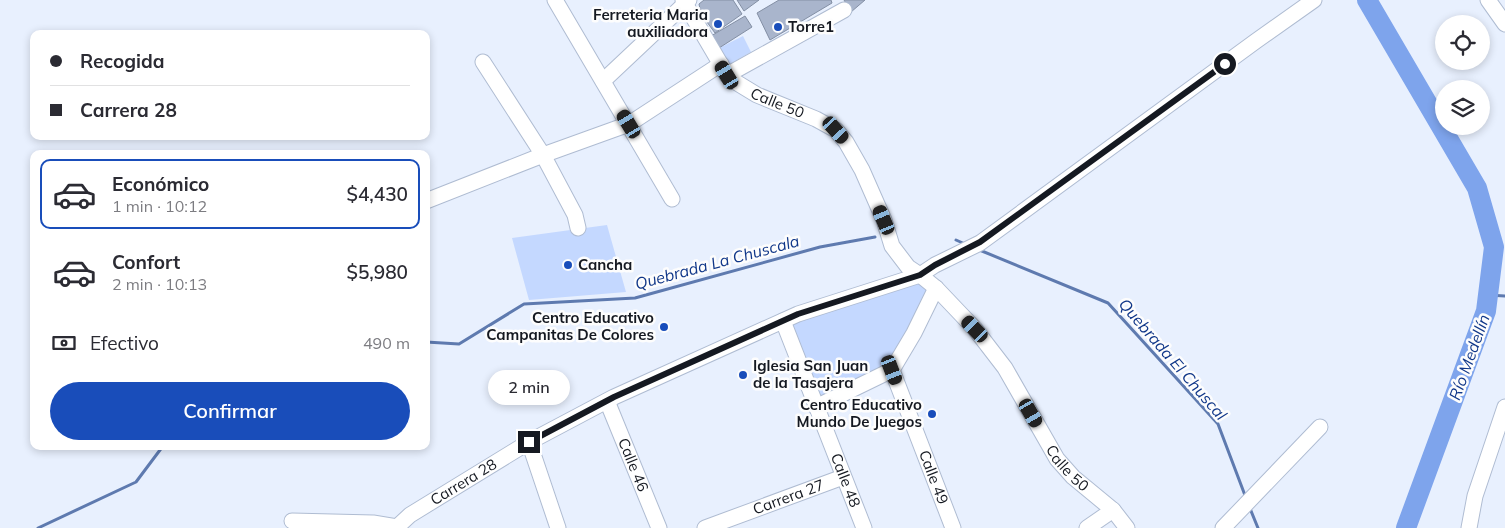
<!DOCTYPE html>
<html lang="es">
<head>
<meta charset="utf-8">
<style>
  :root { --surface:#fff; --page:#f2f2f3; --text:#2b2b33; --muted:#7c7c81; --line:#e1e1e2; --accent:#194dba }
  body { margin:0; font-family:Mulish,sans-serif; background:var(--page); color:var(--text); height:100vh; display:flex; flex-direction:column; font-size:19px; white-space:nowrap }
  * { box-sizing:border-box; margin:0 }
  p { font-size:16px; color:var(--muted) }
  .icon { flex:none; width:28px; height:28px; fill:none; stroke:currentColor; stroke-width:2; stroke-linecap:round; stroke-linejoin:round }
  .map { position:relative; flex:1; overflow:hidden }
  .sheet { position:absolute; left:30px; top:150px; width:400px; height:300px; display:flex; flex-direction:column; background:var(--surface); border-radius:10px; box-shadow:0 2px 8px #0003 }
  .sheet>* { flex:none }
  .guide { position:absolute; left:30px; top:30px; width:400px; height:110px; border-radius:10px; box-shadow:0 2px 8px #0003; display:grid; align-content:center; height:110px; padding:0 20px; background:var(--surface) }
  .tools { position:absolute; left:1435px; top:15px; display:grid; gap:10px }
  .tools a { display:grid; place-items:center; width:55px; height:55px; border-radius:50%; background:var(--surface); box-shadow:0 2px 8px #0003; font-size:25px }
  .end { position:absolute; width:22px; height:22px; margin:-11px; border:6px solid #151921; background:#fff; box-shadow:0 0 0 2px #fff }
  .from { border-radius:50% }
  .bubble { position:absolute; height:35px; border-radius:18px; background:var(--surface); box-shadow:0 2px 8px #0003; font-size:16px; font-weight:600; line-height:35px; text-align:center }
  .car { position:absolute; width:15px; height:30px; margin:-15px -8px; border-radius:6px; box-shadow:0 0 4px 1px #0007; background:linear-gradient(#222 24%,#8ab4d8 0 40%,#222 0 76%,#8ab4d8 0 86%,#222 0) }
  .guide b { display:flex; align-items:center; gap:18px; height:48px; font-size:19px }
  .guide b+b { border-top:1px solid var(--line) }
  .guide i { width:12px; height:12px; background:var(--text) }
  ul { padding:9px 0 0; list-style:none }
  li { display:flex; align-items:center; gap:15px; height:70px; margin:0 10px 8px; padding:0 10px; border:2px solid transparent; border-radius:10px }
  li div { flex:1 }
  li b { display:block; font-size:19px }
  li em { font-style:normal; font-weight:600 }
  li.active { border-color:var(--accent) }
  li>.icon { width:45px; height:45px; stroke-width:1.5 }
  .pay { display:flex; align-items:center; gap:12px; height:55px; padding:0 20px; font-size:19px }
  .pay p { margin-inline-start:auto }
  .action { display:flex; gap:10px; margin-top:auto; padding:10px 20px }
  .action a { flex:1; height:58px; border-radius:30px; background:var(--accent); color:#fff; font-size:20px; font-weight:600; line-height:58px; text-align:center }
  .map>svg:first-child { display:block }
  .green { fill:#c4d8ff }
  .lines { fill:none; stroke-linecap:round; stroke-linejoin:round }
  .stream { stroke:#5e7aaf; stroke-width:3 }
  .river { stroke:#7ea4ec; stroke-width:20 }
  .building { fill:#a9b5cc; stroke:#838fa4 }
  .minor-casing { stroke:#afbcd2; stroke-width:17 }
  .minor { stroke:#fff; stroke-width:15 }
  .route { stroke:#151921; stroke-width:6 }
  .poi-dot { fill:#194dba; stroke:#fdfdfd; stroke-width:2 }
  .labels { text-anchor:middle; stroke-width:5; stroke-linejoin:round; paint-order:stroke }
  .poi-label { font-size:15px; font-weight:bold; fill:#151921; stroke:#fdfdfd; text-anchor:end }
  .street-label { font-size:15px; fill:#151921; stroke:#fdfdfd }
  .water-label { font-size:16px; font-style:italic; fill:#103789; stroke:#fdfdfd }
</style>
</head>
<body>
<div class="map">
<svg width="1505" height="528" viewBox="0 0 1505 528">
  <rect width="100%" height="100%" fill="#e8f0fe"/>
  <path class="green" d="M743 36 751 52 728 65 719 48Z
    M607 225 626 292 529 300 512 238Z
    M913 272 936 288 891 369 816 405 783 321Z"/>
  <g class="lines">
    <path class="stream" d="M956 240 965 244
      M977 249 1108 303 1218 424 1246 498
      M1488 295 1505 296
      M426 342 459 344 524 304 635 298 820 247 875 237
      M1249 506 1258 528
      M38 528 136 482 163 446"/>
    <path class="river" d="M1367 0 1477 188 1494 247 1486 311 1406 528"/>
  </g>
  <path class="building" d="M704 0H733L742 14 715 33 701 14 699 4Z
    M737 0H759L744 11Z
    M779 0H831L832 3 770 40 757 13Z
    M844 0H865L851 12Z
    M745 16 752 27 719 48 711 36Z"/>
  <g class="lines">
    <defs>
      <g id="minor">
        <path d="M555 0 672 199"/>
        <path id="s1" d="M683 0 727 75 734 81 757 95 816 119 836 130 846 142 862 170 884 220 892 246 908 267 920 275 936 288 975 329 1005 368 1057 459 1073 477 1113 510 1127 528"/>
        <path d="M1488 0 1505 24"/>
        <path d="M483 62 543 155 575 215 578 228"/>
        <path d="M727 75 844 10"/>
        <path d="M603 81 689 0"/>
        <path d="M426 201 543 155 629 124 721 64"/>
        <path id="s2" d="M783 321 864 528"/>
        <path id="s3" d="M892 370 953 528"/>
        <path id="s4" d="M607 401 659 528"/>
        <path d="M816 407 892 370 914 333 936 288"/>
        <path d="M529 442 558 528"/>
        <path d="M292 521 373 523 397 527"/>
        <path id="s5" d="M396 528 410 515 529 442 614 397 798 314 920 275 935 265 980 243 1256 41 1314 0"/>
        <path id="s6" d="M705 528 843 477"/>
        <path d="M1087 528 1113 510"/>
        <path d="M1223 528 1320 427"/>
        <path d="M1469 528 1475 496 1505 407"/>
      </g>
    </defs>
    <use href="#minor" class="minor-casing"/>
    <use href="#minor" class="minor"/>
  </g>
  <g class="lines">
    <path class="route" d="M529 442 614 397 798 314 920 275 935 265 980 242 1225 64"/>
  </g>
  <g class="poi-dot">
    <circle cx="718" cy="24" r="5"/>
    <circle cx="778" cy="27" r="5"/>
    <circle cx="568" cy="265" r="5"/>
    <circle cx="664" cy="327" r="5"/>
    <circle cx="743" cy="375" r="5"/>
    <circle cx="932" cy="414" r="5"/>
  </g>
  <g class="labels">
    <g class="poi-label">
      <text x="708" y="20">Ferreteria Maria<tspan x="708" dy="17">auxiliadora</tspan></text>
      <text x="788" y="32" text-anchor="start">Torre1</text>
      <text x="578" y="270" text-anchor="start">Cancha</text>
      <text x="654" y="323">Centro Educativo<tspan x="654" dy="17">Campanitas De Colores</tspan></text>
      <text x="753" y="371" text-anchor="start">Iglesia San Juan<tspan x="753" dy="17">de la Tasajera</tspan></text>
      <text x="922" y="410">Centro Educativo<tspan x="922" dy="17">Mundo De Juegos</tspan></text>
    </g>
    <g class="street-label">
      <text dy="5" stroke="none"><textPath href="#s1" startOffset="145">Calle 50</textPath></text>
      <text dy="5" stroke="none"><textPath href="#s4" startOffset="69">Calle 46</textPath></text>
      <text dy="5" stroke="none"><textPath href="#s1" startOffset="625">Calle 50</textPath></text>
      <text dy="5" stroke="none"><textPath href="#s3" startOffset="115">Calle 49</textPath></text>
      <text dy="5" stroke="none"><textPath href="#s2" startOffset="171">Calle 48</textPath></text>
      <text dy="5" stroke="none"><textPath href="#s5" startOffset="82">Carrera 28</textPath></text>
      <text dy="5" stroke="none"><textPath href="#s6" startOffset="89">Carrera 27</textPath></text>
    </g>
    <g class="water-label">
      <text transform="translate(717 262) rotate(-15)" y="6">Quebrada La Chuscala</text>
      <text transform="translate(1469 357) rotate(-70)" y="6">Río Medellín</text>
      <text transform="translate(1173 359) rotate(49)" y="6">Quebrada El Chuscal</text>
    </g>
  </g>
</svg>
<div class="tools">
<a><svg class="icon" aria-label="locate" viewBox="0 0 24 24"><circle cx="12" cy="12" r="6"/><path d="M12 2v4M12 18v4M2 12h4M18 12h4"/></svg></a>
<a><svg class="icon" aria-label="layers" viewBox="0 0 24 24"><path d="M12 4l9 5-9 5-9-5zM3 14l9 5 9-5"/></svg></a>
</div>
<i class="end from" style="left:1225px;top:64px"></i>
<i class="end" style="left:529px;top:442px"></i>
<div class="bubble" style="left:488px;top:370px;width:82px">2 min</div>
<i class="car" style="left:727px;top:75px;rotate:329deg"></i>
<i class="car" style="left:629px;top:124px;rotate:329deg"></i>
<i class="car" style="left:836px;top:130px;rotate:138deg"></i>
<i class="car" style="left:884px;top:220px;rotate:337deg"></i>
<i class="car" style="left:975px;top:329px;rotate:316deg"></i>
<i class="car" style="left:892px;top:370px;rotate:159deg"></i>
<i class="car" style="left:1031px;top:413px;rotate:150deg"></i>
<div class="guide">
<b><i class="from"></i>Recogida</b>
<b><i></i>Carrera 28</b>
</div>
<section class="sheet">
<ul>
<li class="active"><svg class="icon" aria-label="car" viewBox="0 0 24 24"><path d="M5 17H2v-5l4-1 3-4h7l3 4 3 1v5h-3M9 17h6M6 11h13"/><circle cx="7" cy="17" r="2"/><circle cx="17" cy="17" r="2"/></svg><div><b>Económico</b><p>1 min · 10:12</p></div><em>$4,430</em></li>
<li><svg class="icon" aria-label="car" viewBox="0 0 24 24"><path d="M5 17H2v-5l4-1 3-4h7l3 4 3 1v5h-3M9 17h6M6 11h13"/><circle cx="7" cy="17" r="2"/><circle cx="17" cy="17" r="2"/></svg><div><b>Confort</b><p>2 min · 10:13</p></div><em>$5,980</em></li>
</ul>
<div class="pay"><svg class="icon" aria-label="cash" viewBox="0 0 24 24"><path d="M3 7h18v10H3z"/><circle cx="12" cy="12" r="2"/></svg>Efectivo<p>490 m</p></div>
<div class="action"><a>Confirmar</a></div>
</section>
</div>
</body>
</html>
